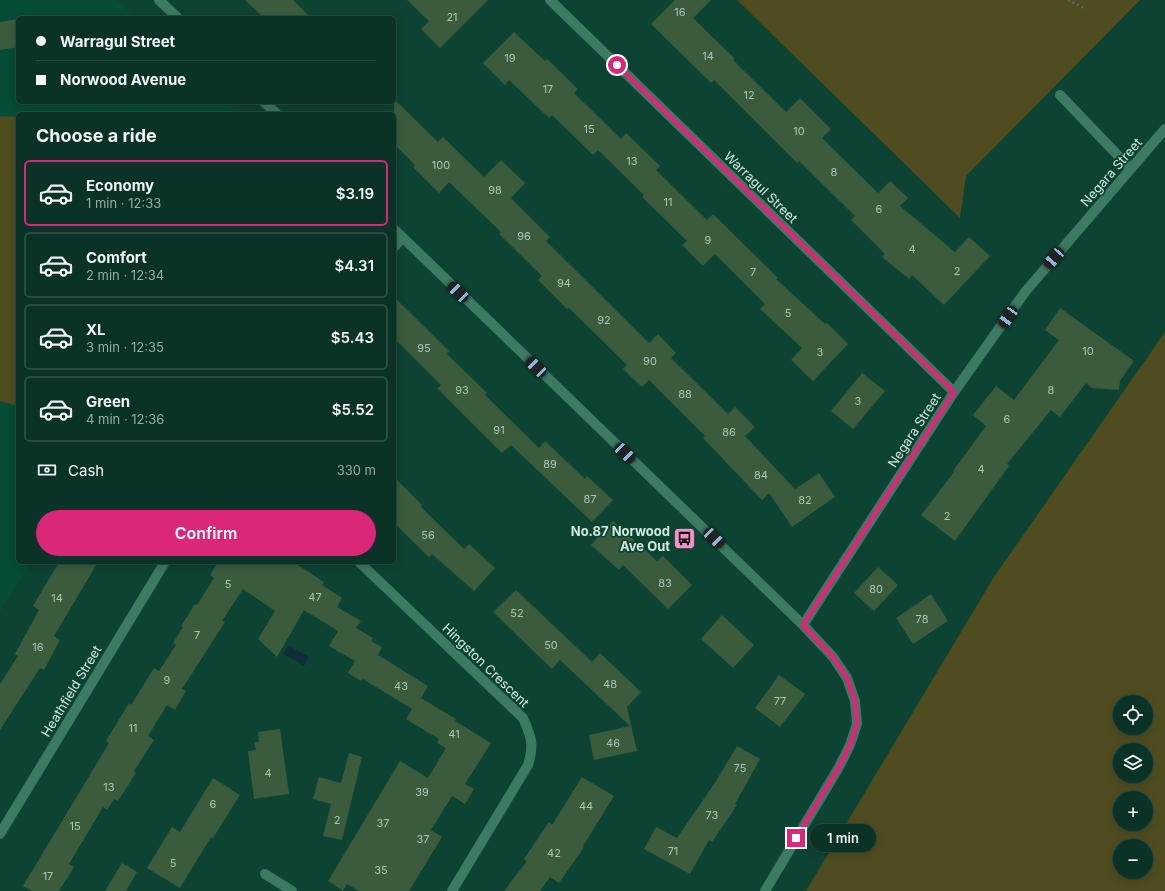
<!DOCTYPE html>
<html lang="en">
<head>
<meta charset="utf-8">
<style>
  :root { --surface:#0a3226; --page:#183e32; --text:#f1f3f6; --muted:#99aaa7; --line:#2a4d43; --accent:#db2777 }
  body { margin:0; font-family:Inter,sans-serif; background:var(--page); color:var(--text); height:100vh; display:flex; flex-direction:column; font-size:15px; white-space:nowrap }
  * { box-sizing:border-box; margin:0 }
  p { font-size:13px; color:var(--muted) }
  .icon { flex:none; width:22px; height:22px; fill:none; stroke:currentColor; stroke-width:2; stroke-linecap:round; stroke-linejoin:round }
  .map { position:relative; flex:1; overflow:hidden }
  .panel { position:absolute; left:16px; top:112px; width:380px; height:452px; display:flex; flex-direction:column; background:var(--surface); border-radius:6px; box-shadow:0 2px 10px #0003,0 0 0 1px var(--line) }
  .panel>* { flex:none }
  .banner { position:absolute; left:16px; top:16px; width:380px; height:88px; border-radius:6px; box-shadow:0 2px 10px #0003,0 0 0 1px var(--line); display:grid; align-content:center; height:88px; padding:0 20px; background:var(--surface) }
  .fabs { position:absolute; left:1113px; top:695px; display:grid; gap:8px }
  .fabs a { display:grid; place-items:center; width:40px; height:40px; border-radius:50%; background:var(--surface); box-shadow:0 2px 10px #0003,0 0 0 1px var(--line); font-size:20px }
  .end { position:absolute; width:18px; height:18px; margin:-9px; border:5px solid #db2777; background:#fff; box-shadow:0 0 0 2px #fff }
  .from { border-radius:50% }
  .bubble { position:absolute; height:28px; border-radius:14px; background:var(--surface); box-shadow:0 2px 10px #0003,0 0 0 1px var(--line); font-size:13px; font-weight:600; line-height:28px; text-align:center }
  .car { position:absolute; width:12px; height:24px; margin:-12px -6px; border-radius:5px; box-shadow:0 0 3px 1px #0007; background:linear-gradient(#222 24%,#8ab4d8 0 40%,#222 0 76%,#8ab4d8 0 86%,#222 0) }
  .banner b { display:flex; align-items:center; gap:14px; height:38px; font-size:15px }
  .banner b+b { border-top:1px solid var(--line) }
  .banner i { width:10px; height:10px; background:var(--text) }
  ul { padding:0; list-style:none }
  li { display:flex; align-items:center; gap:12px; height:66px; margin:0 8px 6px; padding:0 12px; border:2px solid var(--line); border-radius:6px }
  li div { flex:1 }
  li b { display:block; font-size:15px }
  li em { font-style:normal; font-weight:600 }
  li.selected { border-color:var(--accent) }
  li>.icon { width:36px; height:36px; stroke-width:1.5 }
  h2 { padding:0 20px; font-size:18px; line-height:48px }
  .pay { display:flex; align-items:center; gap:10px; height:44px; padding:0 20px; font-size:15px }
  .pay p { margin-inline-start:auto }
  .button { display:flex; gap:8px; margin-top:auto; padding:8px 20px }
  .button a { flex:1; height:46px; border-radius:24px; background:var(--accent); color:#fff; font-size:16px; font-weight:600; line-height:46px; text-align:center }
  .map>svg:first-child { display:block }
  .built { fill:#064c37 }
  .green { fill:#4f4d1f; fill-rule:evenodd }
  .water { fill:#0f2e3a }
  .building { fill:#3a5c3d }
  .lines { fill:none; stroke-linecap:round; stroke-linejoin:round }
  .path { stroke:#487666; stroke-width:2.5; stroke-dasharray:2 3; stroke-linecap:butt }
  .minor { stroke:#3c7a62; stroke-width:10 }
  .route { stroke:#db2777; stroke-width:5 }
  .labels { text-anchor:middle; stroke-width:3.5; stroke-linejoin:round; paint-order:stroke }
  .number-label { font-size:11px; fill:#aac6b6 }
  .street-label { font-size:13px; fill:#d0eade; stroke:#0d4332 }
  .poi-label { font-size:13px; font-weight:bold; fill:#d0eade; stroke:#0d4332; text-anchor:end }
</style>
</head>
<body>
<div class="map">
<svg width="1165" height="891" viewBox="0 0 1165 891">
  <rect width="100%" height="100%" fill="#0d4332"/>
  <path class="built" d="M0 0H117L136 18H18V102H227L239 114H18V562H31L0 612Z"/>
  <path class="green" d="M737 0H1140L966 176 960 218Z
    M0 116 18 117V406L0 401Z
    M1165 332V891H806L994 577ZM1120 702H1146V728H1120ZM1120 750H1146V776H1120ZM1120 798H1146V824H1120ZM1120 846H1146V872H1120Z"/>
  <path class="water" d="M288 645 309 657 304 666 283 654Z"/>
  <path class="building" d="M245 0H293L311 18H264Z
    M407 0H488L440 48 421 29 429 21Z
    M675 0H711L693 18 735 59 733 60 786 112 800 98 831 129 822 138 878 193 890 181 908 198 900 206 955 252 969 237 990 256 944 305 912 275 909 279 882 257 885 254 851 220 855 216 799 161 797 163 714 80 711 83 651 24Z
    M18 19V47L0 50V22Z
    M514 32 545 61 547 59 578 89 574 93 621 139 626 133 660 166 656 170 707 220 713 214 778 278 776 279 825 324 827 323 848 344 813 381 791 360 802 348 760 309 765 304 715 254 703 266 682 245 687 241 642 197 644 195 598 150 593 155 552 115 549 118 509 80 505 85 483 63Z
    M394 99 438 142 443 137 484 177 501 160 525 183 511 198 550 237 546 241 649 343 658 334 676 353 671 358 728 414 735 407 755 427 745 436 795 489 819 473 835 497 792 527 769 493 762 500 703 438 705 436 649 380 642 387 623 369 627 365 569 308 567 309 538 280 542 276 499 234 501 232 449 182 439 193 413 167 415 165 394 144Z
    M394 297 449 351 447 354 487 393 485 395 539 448 545 441 585 479 587 476 613 500 592 522 511 445 502 453 437 388 441 385 394 338Z
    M1060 308 1134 361 1120 381 1119 390 1092 388 1086 383 1060 417 1051 410 1007 464 1009 466 955 541 921 515 954 472 953 471 986 426 973 415 996 386 1014 400 1059 340 1045 330Z
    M862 373 885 391 853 429 831 411Z
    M394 477 422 505 421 507 464 549 469 544 495 568 474 591 432 554 429 557 394 523Z
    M613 521 657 561 663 556 692 585 668 609 623 565 619 570 591 545Z
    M59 562H98L54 636 60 640 44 670 40 668 0 730V684L18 656 15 654 39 610 33 606Z
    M218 562H293L324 582 322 585 342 598 337 607 361 621 356 628 373 638 371 641 382 647 378 655 428 686 421 698 456 719 455 721 491 743 465 784 474 789 465 804 452 796 431 830 442 837 409 891H359L347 884 343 891 328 881 400 761 428 778 446 748 437 743 439 739 406 719 412 709 363 679 361 681 348 673 355 661 329 646 338 631 304 610 277 657 258 639 275 611 243 589 222 621 225 622 182 689 186 691 175 710 167 705 148 736 154 740 134 771 136 773 118 801 114 799 107 810 103 807 69 864 74 867 59 891H32L23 886 109 743 106 741 129 703 131 705 154 668 159 671 176 645 173 643 183 627 181 626 195 604 197 605 214 578 210 575Z
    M878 567 898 585 874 611 854 593Z
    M516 590 592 662 600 653 641 692 627 707 637 751 594 760 589 735 630 726 560 660 552 669 493 612Z
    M931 594 948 621 913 644 896 618Z
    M722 615 754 645 733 668 701 639Z
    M779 675 805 694 780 727 755 708Z
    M280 729 289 794 254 799 248 751 256 750 254 742H259L258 732Z
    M737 746 760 759 735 804 737 805 712 842 709 840 690 874 644 849 656 827 677 838 716 781Z
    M349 753 362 757 342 840 323 836 331 804 313 799 319 777 341 783Z
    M582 777 614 796 583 846 584 847 559 883 550 877 540 891H504L527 861 524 859 549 822 552 825Z
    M213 778 240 795 213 838 211 837 180 888 147 868 172 827 180 832Z
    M122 863 137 872 126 891H105Z"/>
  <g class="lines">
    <path class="path" d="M1068 0 1084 8"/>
    <path class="minor" d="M159 0 178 18
      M550 0 954 392
      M1060 95 1131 169
      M264 102 277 114
      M394 229 803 625 833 657 847 678 855 701 857 724 850 745 839 767 765 891
      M394 247 403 238
      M359 562 523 718C532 738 534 745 528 765L452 891
      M803 625 954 392 1025 292 1165 129
      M0 834 165 562
      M265 874 292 891"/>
  </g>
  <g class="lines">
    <path class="route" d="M617 65 954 392 803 625 833 657 847 678 855 701 857 724 850 745 839 767 796 838"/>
  </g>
  <defs>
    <symbol id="bus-square" viewBox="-11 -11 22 22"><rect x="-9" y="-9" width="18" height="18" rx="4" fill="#f98fca" stroke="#0d4332"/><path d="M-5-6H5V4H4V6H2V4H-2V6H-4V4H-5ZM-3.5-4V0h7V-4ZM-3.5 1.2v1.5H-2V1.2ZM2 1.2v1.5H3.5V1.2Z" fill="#111"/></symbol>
  </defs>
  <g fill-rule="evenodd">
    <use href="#bus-square" x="672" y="526" width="25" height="25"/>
  </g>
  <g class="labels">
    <g class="number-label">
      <text x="680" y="16">16</text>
      <text x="452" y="21">21</text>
      <text x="708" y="60">14</text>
      <text x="510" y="62">19</text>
      <text x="548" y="93">17</text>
      <text x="749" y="99">12</text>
      <text x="589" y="133">15</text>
      <text x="799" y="135">10</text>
      <text x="632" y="165">13</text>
      <text x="441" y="169">100</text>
      <text x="834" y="176">8</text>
      <text x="495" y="194">98</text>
      <text x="668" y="206">11</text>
      <text x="879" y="213">6</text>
      <text x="524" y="240">96</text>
      <text x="708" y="244">9</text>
      <text x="912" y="253">4</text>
      <text x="957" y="275">2</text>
      <text x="753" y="276">7</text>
      <text x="564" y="287">94</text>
      <text x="788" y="317">5</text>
      <text x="604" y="324">92</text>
      <text x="424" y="352">95</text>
      <text x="1088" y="355">10</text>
      <text x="820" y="356">3</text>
      <text x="650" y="365">90</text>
      <text x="462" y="394">93</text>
      <text x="1051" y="394">8</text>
      <text x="685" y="398">88</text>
      <text x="858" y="405">3</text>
      <text x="1007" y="423">6</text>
      <text x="499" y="434">91</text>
      <text x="729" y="436">86</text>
      <text x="550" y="468">89</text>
      <text x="981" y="473">4</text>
      <text x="761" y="479">84</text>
      <text x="590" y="503">87</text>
      <text x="805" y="504">82</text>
      <text x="947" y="520">2</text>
      <text x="428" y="539">56</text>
      <text x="665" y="587">83</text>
      <text x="228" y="588">5</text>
      <text x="876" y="593">80</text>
      <text x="315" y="601">47</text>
      <text x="57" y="602">14</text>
      <text x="517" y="617">52</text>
      <text x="922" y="623">78</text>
      <text x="197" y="639">7</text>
      <text x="551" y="649">50</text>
      <text x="38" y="651">16</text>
      <text x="167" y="684">9</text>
      <text x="610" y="688">48</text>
      <text x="401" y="690">43</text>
      <text x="780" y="705">77</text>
      <text x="133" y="732">11</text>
      <text x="454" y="738">41</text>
      <text x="613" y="747">46</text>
      <text x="740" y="772">75</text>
      <text x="268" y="777">4</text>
      <text x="109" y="791">13</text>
      <text x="422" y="796">39</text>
      <text x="213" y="808">6</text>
      <text x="586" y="810">44</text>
      <text x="712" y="819">73</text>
      <text x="337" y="824">2</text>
      <text x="383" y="827">37</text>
      <text x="75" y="830">15</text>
      <text x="423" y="843">37</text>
      <text x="673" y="855">71</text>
      <text x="554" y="857">42</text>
      <text x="173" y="867">5</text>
      <text x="381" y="874">35</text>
      <text x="48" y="880">17</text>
    </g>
    <g class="street-label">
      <text transform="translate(1111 172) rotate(-49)" y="5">Negara Street</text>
      <text transform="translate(761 187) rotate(44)" y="5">Warragul Street</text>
      <text transform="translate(914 430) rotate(-57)" y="5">Negara Street</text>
      <text transform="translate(486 665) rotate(44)" y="5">Hingston Crescent</text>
      <text transform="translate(71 691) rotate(-59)" y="5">Heathfield Street</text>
    </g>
    <g class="poi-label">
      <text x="670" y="536">No.87 Norwood<tspan x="670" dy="15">Ave Out</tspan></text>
    </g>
  </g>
</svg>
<div class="fabs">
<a><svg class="icon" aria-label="locate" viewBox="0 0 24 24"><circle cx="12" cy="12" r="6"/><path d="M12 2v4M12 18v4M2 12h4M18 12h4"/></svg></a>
<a><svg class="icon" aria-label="layers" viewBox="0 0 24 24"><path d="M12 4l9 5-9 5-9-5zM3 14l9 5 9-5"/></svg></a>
<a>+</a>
<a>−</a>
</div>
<i class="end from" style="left:617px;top:65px"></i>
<i class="end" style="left:796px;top:838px"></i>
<div class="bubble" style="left:810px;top:824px;width:66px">1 min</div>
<i class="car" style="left:1054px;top:258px;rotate:221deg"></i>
<i class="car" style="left:458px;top:292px;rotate:314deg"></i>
<i class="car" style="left:1008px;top:317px;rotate:215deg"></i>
<i class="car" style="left:536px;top:367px;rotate:314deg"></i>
<i class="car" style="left:625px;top:453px;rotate:134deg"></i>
<i class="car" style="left:714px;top:538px;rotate:134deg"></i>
<div class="banner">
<b><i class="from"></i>Warragul Street</b>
<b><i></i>Norwood Avenue</b>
</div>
<section class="panel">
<h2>Choose a ride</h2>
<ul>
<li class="selected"><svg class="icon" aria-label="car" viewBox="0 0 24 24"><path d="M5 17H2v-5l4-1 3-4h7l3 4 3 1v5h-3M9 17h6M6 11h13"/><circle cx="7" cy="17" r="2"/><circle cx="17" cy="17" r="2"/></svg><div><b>Economy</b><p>1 min · 12:33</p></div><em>$3.19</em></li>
<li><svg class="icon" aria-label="car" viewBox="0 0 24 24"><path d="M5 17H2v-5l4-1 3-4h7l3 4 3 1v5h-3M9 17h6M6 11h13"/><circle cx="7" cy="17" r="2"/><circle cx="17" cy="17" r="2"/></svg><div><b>Comfort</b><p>2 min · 12:34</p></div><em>$4.31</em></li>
<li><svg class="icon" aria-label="car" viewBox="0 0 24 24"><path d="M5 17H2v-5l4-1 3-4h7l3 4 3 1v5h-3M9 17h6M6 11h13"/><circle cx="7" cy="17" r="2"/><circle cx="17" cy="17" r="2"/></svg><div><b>XL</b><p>3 min · 12:35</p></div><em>$5.43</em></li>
<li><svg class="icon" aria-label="car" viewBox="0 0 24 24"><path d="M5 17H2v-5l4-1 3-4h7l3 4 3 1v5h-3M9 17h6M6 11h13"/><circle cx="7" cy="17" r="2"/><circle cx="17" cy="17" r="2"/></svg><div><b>Green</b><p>4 min · 12:36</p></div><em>$5.52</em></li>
</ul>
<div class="pay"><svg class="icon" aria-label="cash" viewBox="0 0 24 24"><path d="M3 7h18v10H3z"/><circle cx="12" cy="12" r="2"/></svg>Cash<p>330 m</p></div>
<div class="button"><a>Confirm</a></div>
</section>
</div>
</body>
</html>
